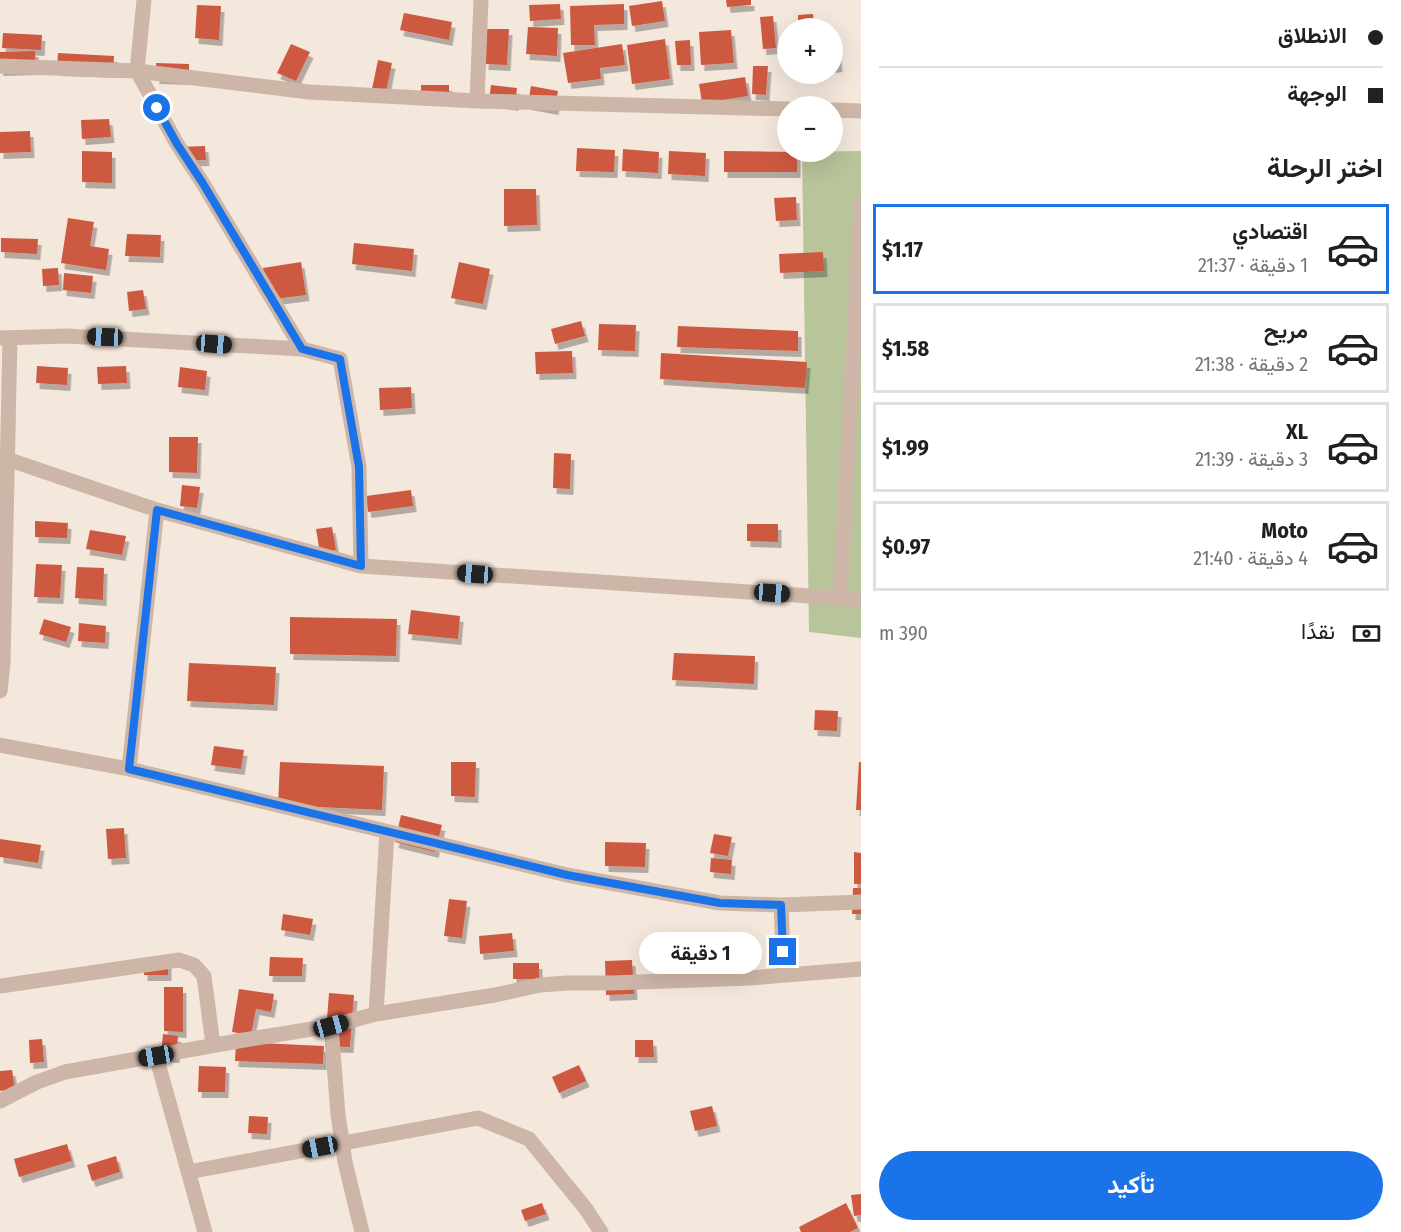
<!DOCTYPE html>
<html lang="ar">
<head>
<meta charset="utf-8">
<style>
  :root { --surface:#fff; --page:#f6f6f6; --text:#202124; --muted:#757577; --line:#e0e0e0; --accent:#1a73e8 }
  body { margin:0; font-family:"Fira Sans Condensed",Vazirmatn,sans-serif; background:var(--page); color:var(--text); direction:rtl; height:100vh; display:flex; flex-direction:column; font-size:22px; white-space:nowrap }
  * { box-sizing:border-box; margin:0 }
  p { font-size:20px; color:var(--muted) }
  .icon { flex:none; width:33px; height:33px; fill:none; stroke:currentColor; stroke-width:2; stroke-linecap:round; stroke-linejoin:round }
  .map { position:relative; flex:1; overflow:hidden; direction:ltr }
  .panel { display:flex; flex-direction:column; background:var(--surface); width:540px }
  .panel>* { flex:none }
  .banner { display:grid; align-content:center; height:132px; padding:0 18px; background:var(--surface) }
  .buttons { position:absolute; left:777px; top:18px; display:grid; gap:12px }
  .buttons a { display:grid; place-items:center; width:66px; height:66px; border-radius:50%; background:var(--surface); box-shadow:0 6px 24px #0002; font-size:30px }
  .end { position:absolute; width:27px; height:27px; margin:-14px; border:8px solid #1a73e8; background:#fff; box-shadow:0 0 0 3px #fff }
  .from { border-radius:50% }
  .bubble { position:absolute; height:42px; border-radius:21px; background:var(--surface); box-shadow:0 6px 24px #0002; font-size:20px; font-weight:700; line-height:42px; text-align:center; direction:rtl }
  .car { position:absolute; width:18px; height:36px; margin:-18px -9px; border-radius:8px; box-shadow:0 0 4px 2px #0007; background:linear-gradient(#222 24%,#8ab4d8 0 40%,#222 0 76%,#8ab4d8 0 86%,#222 0) }
  .banner b { display:flex; align-items:center; gap:21px; height:57px; font-size:22px }
  .banner b+b { border-top:2px solid var(--line) }
  .banner i { width:15px; height:15px; background:var(--text) }
  ul { padding:0; list-style:none }
  li { display:flex; align-items:center; gap:18px; height:90px; margin:0 12px 9px; padding:0 6px; border:3px solid var(--line); border-radius:0px }
  li div { flex:1 }
  li b { display:block; font-size:22px }
  li em { font-style:normal; font-weight:700 }
  li.active { border-color:var(--accent) }
  li>.icon { width:54px; height:54px; stroke-width:1.5 }
  h2 { padding:0 18px; font-size:27px; line-height:72px }
  .pay { display:flex; align-items:center; gap:15px; height:66px; padding:0 18px; font-size:22px }
  .pay p { margin-inline-start:auto }
  .button { display:flex; gap:12px; margin-top:auto; padding:12px 18px }
  .button a { flex:1; height:69px; border-radius:36px; background:var(--accent); color:#fff; font-size:24px; font-weight:700; line-height:69px; text-align:center }
  main { display:flex; flex:1; min-height:0 }
  .map>svg:first-child { display:block }
  .green { fill:#b8c49a }
  .building { fill:#cd5a40; filter:url(#shadow) }
  .lines { fill:none; stroke-linecap:round; stroke-linejoin:round }
  .minor { stroke:#cdb6a7; stroke-width:15 }
  .route { stroke:#1a73e8; stroke-width:8 }
</style>
</head>
<body>
<main>
<section class="panel">
<div class="banner">
<b><i class="from"></i>الانطلاق</b>
<b><i></i>الوجهة</b>
</div>
<h2>اختر الرحلة</h2>
<ul>
<li class="active"><svg class="icon" aria-label="car" viewBox="0 0 24 24"><path d="M5 17H2v-5l4-1 3-4h7l3 4 3 1v5h-3M9 17h6M6 11h13"/><circle cx="7" cy="17" r="2"/><circle cx="17" cy="17" r="2"/></svg><div><b>اقتصادي</b><p>1 دقيقة · 21:37</p></div><em>$1.17</em></li>
<li><svg class="icon" aria-label="car" viewBox="0 0 24 24"><path d="M5 17H2v-5l4-1 3-4h7l3 4 3 1v5h-3M9 17h6M6 11h13"/><circle cx="7" cy="17" r="2"/><circle cx="17" cy="17" r="2"/></svg><div><b>مريح</b><p>2 دقيقة · 21:38</p></div><em>$1.58</em></li>
<li><svg class="icon" aria-label="car" viewBox="0 0 24 24"><path d="M5 17H2v-5l4-1 3-4h7l3 4 3 1v5h-3M9 17h6M6 11h13"/><circle cx="7" cy="17" r="2"/><circle cx="17" cy="17" r="2"/></svg><div><b>XL</b><p>3 دقيقة · 21:39</p></div><em>$1.99</em></li>
<li><svg class="icon" aria-label="car" viewBox="0 0 24 24"><path d="M5 17H2v-5l4-1 3-4h7l3 4 3 1v5h-3M9 17h6M6 11h13"/><circle cx="7" cy="17" r="2"/><circle cx="17" cy="17" r="2"/></svg><div><b>Moto</b><p>4 دقيقة · 21:40</p></div><em>$0.97</em></li>
</ul>
<div class="pay"><svg class="icon" aria-label="cash" viewBox="0 0 24 24"><path d="M3 7h18v10H3z"/><circle cx="12" cy="12" r="2"/></svg>نقدًا<p>390 m</p></div>
<div class="button"><a>تأكيد</a></div>
</section>
<div class="map">
<svg width="861" height="1232" viewBox="0 0 861 1232">
  <defs>
    <filter id="shadow"><feDropShadow dx="3.5" dy="6" stdDeviation="0" flood-color="#0004"/></filter>
  </defs>
  <rect width="100%" height="100%" fill="#f4e7dc"/>
  <path class="green" d="M861 151V638L809 632 802 152Z"/>
  <path class="building" d="M726 0H751V5L727 7Z
    M662 1 665 21 632 26 629 6Z
    M560 4 561 19 530 21 529 5Z
    M624 4V24L594 25 595 45H571L570 6Z
    M197 5 221 6 219 40 195 38Z
    M404 13 452 22 449 40 400 30Z
    M813 14 814 28H798V15Z
    M773 16 776 48 763 49 760 17Z
    M528 27 558 28 557 56 526 54Z
    M487 29H509L507 65 485 64Z
    M731 30 734 63 701 65 699 32Z
    M3 33 42 35 41 50 2 48Z
    M665 39 670 79 632 84 627 45Z
    M690 40 691 65H677L675 41Z
    M291 44 310 52 296 81 277 73Z
    M622 44 625 65 600 68 601 79 568 83 563 53Z
    M837 45 839 66 832 67V46Z
    M35 51 36 69 0 70V52Z
    M58 53 114 56 113 72 57 70Z
    M378 60 392 63 385 97 371 94Z
    M156 63 189 64V79L156 78Z
    M753 66H768L766 95 752 94Z
    M745 77 748 96 702 103 699 84Z
    M421 85H449V99H421Z
    M491 85 517 88 515 105 489 101Z
    M531 86 558 91 555 109 528 104Z
    M109 119 111 137 82 139 81 120Z
    M30 131 31 152 0 153V132Z
    M205 146 206 160 179 161V147Z
    M577 148 615 150 614 172 576 171Z
    M623 149 659 152 658 173 622 171Z
    M82 151 112 152V183L82 182Z
    M669 151 706 153 705 176 668 174Z
    M724 151 797 152V172H724Z
    M504 189H536L537 225 504 226Z
    M796 197 797 220 776 221 774 198Z
    M68 218 94 222 90 246 109 249 106 270 61 263Z
    M127 234 161 235 160 257 125 256Z
    M1 238 38 239 37 254 1 252Z
    M354 243 414 249 412 271 352 264Z
    M823 252 824 271 780 273 779 254Z
    M301 262 306 295 268 300 263 268Z
    M459 262 490 269 483 304 451 298Z
    M58 268 59 285 43 286 42 269Z
    M64 273 93 276 91 293 63 290Z
    M143 290 146 309 129 311 127 292Z
    M581 321 585 336 555 344 551 329Z
    M599 324 636 325 635 351 598 350Z
    M678 326 798 331V351L677 347Z
    M572 351 573 373 536 374 535 352Z
    M661 353 807 362 805 388 660 379Z
    M37 366 68 368 67 385 36 383Z
    M126 366 127 383 98 384 97 367Z
    M180 367 207 371 205 390 178 387Z
    M411 387 412 408 380 410 379 388Z
    M169 437H198L197 473 169 472Z
    M554 453 571 454 570 489 553 488Z
    M182 485 200 487 197 508 180 506Z
    M411 490 413 506 368 512 366 496Z
    M35 521 68 523 67 538 35 537Z
    M747 524H778V542L747 541Z
    M332 527 336 550 320 553 316 529Z
    M90 530 126 536 122 555 86 549Z
    M36 564 62 565 60 598 34 597Z
    M77 567 104 568 103 600 75 598Z
    M411 610 460 616 458 639 408 634Z
    M290 617 397 619 396 656 290 654Z
    M44 619 71 627 66 642 39 634Z
    M79 623 106 626 105 643 78 641Z
    M674 653 755 656 754 684 672 680Z
    M189 663 276 667 274 705 187 701Z
    M815 710 838 711 837 731 814 730Z
    M214 746 244 750 241 769 211 765Z
    M280 762 384 766 382 810 278 805Z
    M451 762H476L475 797 451 796Z
    M859 762H861V810H856Z
    M401 815 442 825 435 852 395 842Z
    M124 828 126 858 108 859 106 829Z
    M714 834 732 837 728 856 710 853Z
    M0 839 41 845 38 863 0 857Z
    M605 842 646 843 645 867 605 866Z
    M854 852 861 853V884H854Z
    M711 858 732 860 731 874 710 872Z
    M853 888H861V914H852Z
    M449 899 467 901 462 938 444 936Z
    M283 914 313 919 310 935 281 930Z
    M512 933 514 951 480 954 479 936Z
    M731 934 732 951 702 952 701 935Z
    M270 957 303 958 302 976H269Z
    M144 959H168V975H144Z
    M632 960 634 994 606 995 605 961Z
    M513 963H539V979H513Z
    M164 987H183V1032L164 1031Z
    M239 989 274 994 271 1012 256 1009 251 1035 232 1032Z
    M329 993 354 995 350 1047 325 1046Z
    M163 1034 178 1036 176 1057 161 1056Z
    M42 1039 44 1062 30 1063 29 1040Z
    M635 1040H653L654 1057H635Z
    M236 1042 324 1046 323 1064 235 1061Z
    M579 1065 586 1081 559 1093 552 1077Z
    M199 1066 226 1067 225 1092H198Z
    M12 1070 15 1089 0 1091V1071Z
    M712 1106 717 1126 695 1131 690 1111Z
    M249 1116 268 1117 267 1134 248 1133Z
    M67 1144 72 1161 19 1177 14 1159Z
    M116 1156 120 1172 92 1181 87 1165Z
    M861 1194V1215L854 1216 851 1195Z
    M542 1203 546 1214 525 1221 521 1210Z
    M846 1203 858 1228 850 1232H801L799 1227Z"/>
  <g class="lines">
    <path class="minor" d="M144 0 137 71 177 144 202 182 302 349 340 359 359 467 361 566
      M0 66 137 71 309 92 477 101 788 109
      M477 101 481 0
      M832 110 861 111
      M0 338 67 336 302 349
      M7 459 157 510 361 566 840 598 861 601
      M840 598 861 203
      M0 691 3 663 10 338
      M0 745 129 769 567 875 720 903 781 905 861 902
      M129 769 157 510
      M781 905 784 975
      M0 986 179 960 194 965 204 976 213 1045
      M376 1014 387 832
      M331 1026 338 1115 345 1162 362 1232
      M156 1056 205 1232
      M0 1101 37 1082 65 1072 244 1040 331 1026 376 1014 495 995 540 985 567 983H611L750 978 861 969
      M188 1172 478 1118 529 1139 586 1209 601 1232"/>
  </g>
  <g class="lines">
    <path class="route" d="M157 108 177 144 202 182 302 349 340 359 359 467 361 566 157 510 129 769 567 875 720 903 781 905 783 952"/>
  </g>
</svg>
<div class="buttons">
<a>+</a>
<a>−</a>
</div>
<i class="end from" style="left:157px;top:108px"></i>
<i class="end" style="left:783px;top:952px"></i>
<div class="bubble" style="left:639px;top:932px;width:123px">1 دقيقة</div>
<i class="car" style="left:105px;top:337px;rotate:272deg"></i>
<i class="car" style="left:214px;top:344px;rotate:94deg"></i>
<i class="car" style="left:475px;top:574px;rotate:274deg"></i>
<i class="car" style="left:772px;top:593px;rotate:94deg"></i>
<i class="car" style="left:331px;top:1026px;rotate:75deg"></i>
<i class="car" style="left:156px;top:1056px;rotate:260deg"></i>
<i class="car" style="left:320px;top:1147px;rotate:259deg"></i>
</div>
</main>
</body>
</html>
